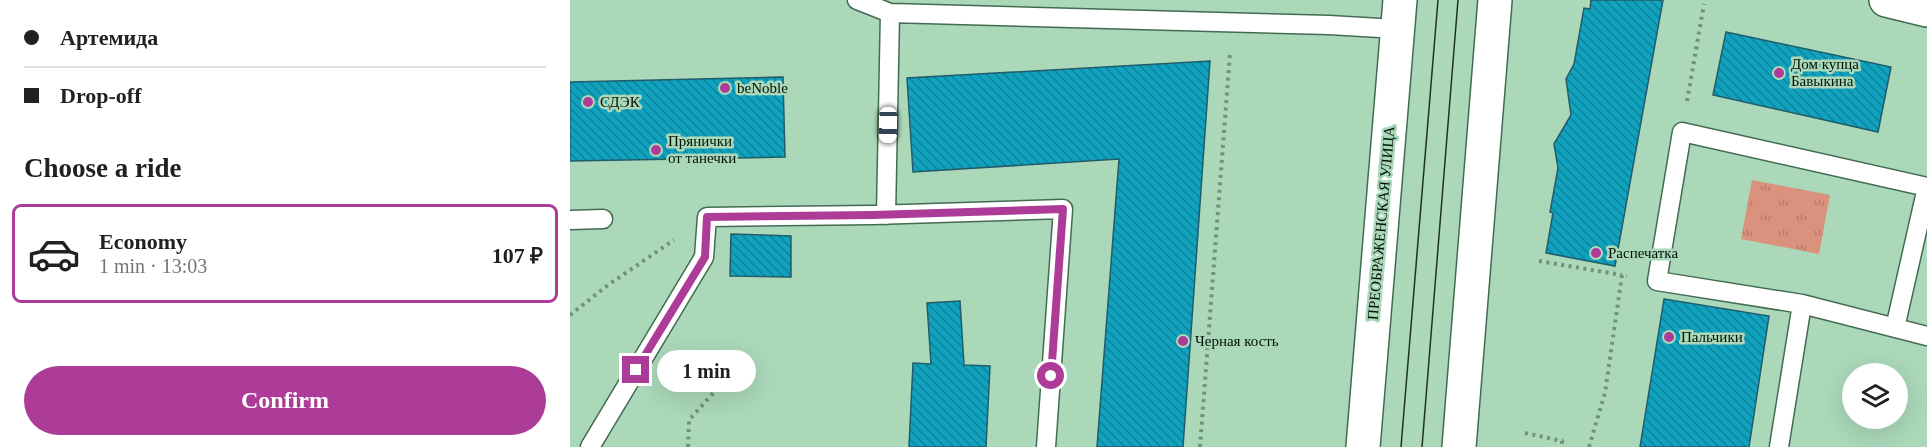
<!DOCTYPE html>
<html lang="en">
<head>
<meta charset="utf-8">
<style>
  :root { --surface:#fff; --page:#f6f6f6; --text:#202124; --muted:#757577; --line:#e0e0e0; --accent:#ad3c98 }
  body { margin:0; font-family:"Times New Roman",serif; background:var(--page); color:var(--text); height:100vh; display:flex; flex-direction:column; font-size:22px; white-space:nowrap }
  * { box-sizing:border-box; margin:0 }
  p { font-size:20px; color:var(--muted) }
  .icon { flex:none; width:33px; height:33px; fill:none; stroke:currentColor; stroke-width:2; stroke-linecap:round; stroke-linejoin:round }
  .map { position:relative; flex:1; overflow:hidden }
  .side { display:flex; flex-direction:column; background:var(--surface); width:570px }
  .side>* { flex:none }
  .hud { display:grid; align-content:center; height:132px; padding:0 24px; background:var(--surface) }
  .buttons { position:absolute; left:1272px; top:363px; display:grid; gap:12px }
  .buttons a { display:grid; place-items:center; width:66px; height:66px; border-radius:50%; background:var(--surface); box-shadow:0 6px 24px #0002; font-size:30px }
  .end { position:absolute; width:27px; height:27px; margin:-14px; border:8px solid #ad3c98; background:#fff; box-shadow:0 0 0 3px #fff }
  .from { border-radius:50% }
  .bubble { position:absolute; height:42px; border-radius:21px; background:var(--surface); box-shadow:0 6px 24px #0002; font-size:20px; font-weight:800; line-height:42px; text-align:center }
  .car { position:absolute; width:18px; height:36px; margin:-18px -9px; border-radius:8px; box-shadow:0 0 4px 2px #0007; background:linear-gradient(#fff 24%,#345 0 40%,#fff 0 76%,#345 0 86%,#fff 0) }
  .hud b { display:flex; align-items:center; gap:21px; height:57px; font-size:22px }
  .hud b+b { border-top:2px solid var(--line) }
  .hud i { width:15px; height:15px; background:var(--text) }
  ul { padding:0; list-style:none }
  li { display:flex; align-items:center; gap:18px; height:99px; margin:0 12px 9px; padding:0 12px; border:3px solid transparent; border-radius:9px }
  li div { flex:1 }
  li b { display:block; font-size:22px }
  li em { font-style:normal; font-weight:800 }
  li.current { border-color:var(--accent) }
  li>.icon { width:54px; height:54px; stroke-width:1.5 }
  h2 { padding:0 24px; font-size:27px; line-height:72px }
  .cta { display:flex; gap:12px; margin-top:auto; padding:12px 24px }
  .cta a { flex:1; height:69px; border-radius:36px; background:var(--accent); color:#fff; font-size:24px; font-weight:800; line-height:69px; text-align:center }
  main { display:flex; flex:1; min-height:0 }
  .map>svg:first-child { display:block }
  .park { fill:url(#park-tufts) }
  .building { fill:url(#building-back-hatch); stroke:#205c6a; stroke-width:1.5 }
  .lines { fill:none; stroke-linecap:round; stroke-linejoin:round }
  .lane-casing { stroke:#426c52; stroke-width:21 }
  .secondary-casing { stroke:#426c52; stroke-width:36 }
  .primary-casing { stroke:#426c52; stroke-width:36 }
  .path { stroke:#6f927a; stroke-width:4; stroke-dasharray:3 4.5; stroke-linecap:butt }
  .lane { stroke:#fff; stroke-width:18 }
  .secondary { stroke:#fff; stroke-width:33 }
  .primary { stroke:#fff; stroke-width:33 }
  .tram { stroke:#1f3325; stroke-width:1.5 }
  .route { stroke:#ad3c98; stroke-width:8 }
  .poi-dot { fill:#ad3c98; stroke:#aad8b9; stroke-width:2 }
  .labels { text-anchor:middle; stroke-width:5; stroke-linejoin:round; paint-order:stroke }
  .poi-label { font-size:15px; fill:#021107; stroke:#aad8b9; text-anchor:start }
  .street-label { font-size:15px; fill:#021107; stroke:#aad8b9 }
</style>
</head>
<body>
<main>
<section class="side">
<div class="hud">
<b><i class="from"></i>Артемида</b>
<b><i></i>Drop-off</b>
</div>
<h2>Choose a ride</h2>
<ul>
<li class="current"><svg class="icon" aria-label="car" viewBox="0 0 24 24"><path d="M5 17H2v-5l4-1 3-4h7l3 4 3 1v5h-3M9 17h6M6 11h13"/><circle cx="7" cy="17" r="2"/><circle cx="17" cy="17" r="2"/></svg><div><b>Economy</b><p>1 min · 13:03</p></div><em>107 ₽</em></li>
</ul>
<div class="cta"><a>Confirm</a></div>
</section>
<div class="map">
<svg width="1357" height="447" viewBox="0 0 1357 447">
  <defs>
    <pattern id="park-tufts" width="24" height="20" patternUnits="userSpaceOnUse" patternTransform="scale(1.5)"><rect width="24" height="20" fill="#da917d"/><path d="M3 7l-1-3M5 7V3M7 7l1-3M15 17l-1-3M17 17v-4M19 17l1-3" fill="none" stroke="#b97c6b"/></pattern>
    <pattern id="building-back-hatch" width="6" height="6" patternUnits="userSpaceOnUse" patternTransform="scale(1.5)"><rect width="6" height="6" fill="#10a2be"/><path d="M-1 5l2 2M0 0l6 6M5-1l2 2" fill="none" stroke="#0d8398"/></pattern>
  </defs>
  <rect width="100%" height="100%" fill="#aad8b9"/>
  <path class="park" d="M1182 180 1260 195 1249 254 1171 239Z"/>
  <path class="building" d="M1021 0H1093L1045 266 976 253 983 213 980 212 988 168 984 144 1001 115 996 79 1004 64 1014 8 1020 9Z
    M1156 32 1321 67 1308 132 1143 95Z
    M640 61 613 447H527L549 159 343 172 337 78Z
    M213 77 215 157 0 161V82Z
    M161 234 221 236V277L160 276Z
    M1094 299 1199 316 1179 447H1070Z
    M390 301 394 365 420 366 416 447H339L343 363 361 364 357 303Z"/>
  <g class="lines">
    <defs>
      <path id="lane" d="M287 0 320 13 759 25 827 29
        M316 215 320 13
        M0 220 33 219
        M1325 328 1357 187 1112 132 1087 281 1232 304 1357 336
        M20 447 134 257 137 217 303 215 493 209 476 447
        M1209 447 1232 304"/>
      <path id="secondary" d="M1316 0 1357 10"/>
      <path id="primary" d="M793 447 830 0
        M889 447 925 0"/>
    </defs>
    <use href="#lane" class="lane-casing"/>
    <use href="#secondary" class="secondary-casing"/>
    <use href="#primary" class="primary-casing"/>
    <path class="path" d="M1117 101 1134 4
      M969 261 1052 275
      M0 315 38 285 104 240
      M955 433 992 441V447
      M118 447 119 420 171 362
      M630 447 660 53
      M1019 447 1035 393 1052 275 1057 276"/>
    <use href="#lane" class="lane"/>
    <use href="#secondary" class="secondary"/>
    <use href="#primary" class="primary"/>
    <path class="tram" d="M831 447 868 0
      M852 447 888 0"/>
  </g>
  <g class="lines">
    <path class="route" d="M66 370 135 257 137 217 303 215 493 209 481 376"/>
  </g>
  <g class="poi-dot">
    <circle cx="1209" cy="73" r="6"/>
    <circle cx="155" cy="88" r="6"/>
    <circle cx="18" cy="102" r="6"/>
    <circle cx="86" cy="150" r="6"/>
    <circle cx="1026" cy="253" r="6"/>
    <circle cx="1099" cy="337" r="6"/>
    <circle cx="613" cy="341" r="6"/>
  </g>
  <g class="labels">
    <g class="poi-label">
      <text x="1221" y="69">Дом купца<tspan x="1221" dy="17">Бавыкина</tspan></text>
      <text x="167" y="93">beNoble</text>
      <text x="30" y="107">СДЭК</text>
      <text x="98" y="146">Прянички<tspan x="98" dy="17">от танечки</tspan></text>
      <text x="1038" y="258">Распечатка</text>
      <text x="1111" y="342">Пальчики</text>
      <text x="625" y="346">Черная кость</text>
    </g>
    <g class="street-label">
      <text transform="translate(811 223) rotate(-85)" y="5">ПРЕОБРАЖЕНСКАЯ УЛИЦА</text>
    </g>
  </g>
</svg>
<div class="buttons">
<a><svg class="icon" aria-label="layers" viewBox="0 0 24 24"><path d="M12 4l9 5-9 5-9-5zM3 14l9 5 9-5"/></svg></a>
</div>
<i class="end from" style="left:481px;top:376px"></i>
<i class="end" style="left:66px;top:370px"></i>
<div class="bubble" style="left:87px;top:350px;width:99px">1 min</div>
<i class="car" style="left:318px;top:125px;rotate:181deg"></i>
</div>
</main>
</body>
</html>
